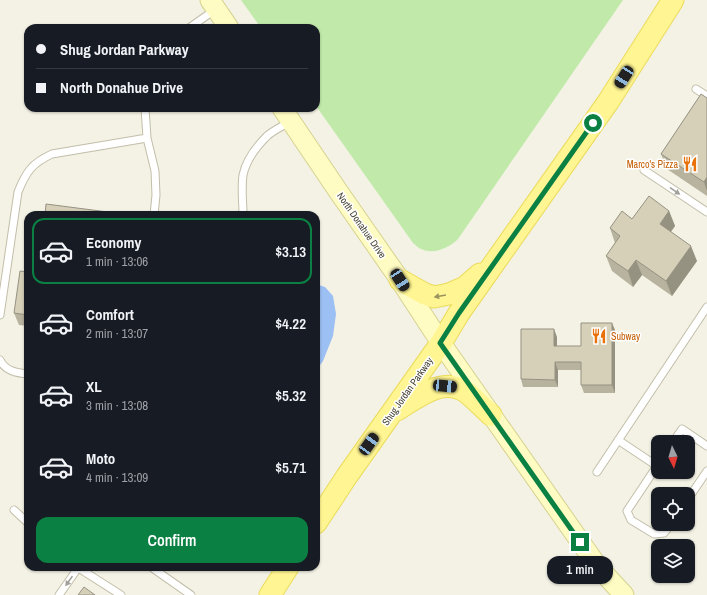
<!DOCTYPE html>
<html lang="en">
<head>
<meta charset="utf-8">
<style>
  :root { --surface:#171b24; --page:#20242c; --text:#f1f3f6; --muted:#9ea1a6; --line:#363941; --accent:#0b8043 }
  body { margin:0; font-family:"Archivo Narrow",sans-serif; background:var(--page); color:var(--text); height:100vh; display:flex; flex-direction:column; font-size:15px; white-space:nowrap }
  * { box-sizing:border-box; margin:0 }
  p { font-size:13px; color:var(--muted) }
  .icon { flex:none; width:22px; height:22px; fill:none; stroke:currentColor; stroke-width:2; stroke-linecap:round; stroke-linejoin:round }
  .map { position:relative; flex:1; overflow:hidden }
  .details { position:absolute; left:24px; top:211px; width:296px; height:360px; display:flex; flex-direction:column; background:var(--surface); border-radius:12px; box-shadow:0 1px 3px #0004 }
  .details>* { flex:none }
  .hud { position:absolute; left:24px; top:24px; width:296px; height:88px; border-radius:12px; box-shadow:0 1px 3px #0004; display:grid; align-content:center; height:88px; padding:0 12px; background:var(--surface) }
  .needle { width:26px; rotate:175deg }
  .fabs { position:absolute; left:651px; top:435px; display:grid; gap:8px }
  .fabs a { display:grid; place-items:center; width:44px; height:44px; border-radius:8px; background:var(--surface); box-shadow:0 1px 3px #0004; font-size:20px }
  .end { position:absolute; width:18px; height:18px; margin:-9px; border:5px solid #0b8043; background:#fff; box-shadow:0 0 0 2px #fff }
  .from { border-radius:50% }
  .bubble { position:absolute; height:28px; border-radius:12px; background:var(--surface); box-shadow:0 1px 3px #0004; font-size:13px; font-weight:600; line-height:28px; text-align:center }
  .car { position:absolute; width:12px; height:24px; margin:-12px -6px; border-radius:5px; box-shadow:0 0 3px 1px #0007; background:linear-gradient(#222 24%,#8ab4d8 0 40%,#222 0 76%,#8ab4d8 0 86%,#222 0) }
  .hud b { display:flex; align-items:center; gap:14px; height:38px; font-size:15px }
  .hud b+b { border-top:1px solid var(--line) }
  .hud i { width:10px; height:10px; background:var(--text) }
  ul { padding:7px 0 0; list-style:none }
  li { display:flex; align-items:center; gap:12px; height:66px; margin:0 8px 6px; padding:0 4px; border:2px solid transparent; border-radius:12px }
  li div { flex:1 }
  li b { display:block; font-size:15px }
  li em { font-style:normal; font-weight:600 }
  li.current { border-color:var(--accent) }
  li>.icon { width:36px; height:36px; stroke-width:1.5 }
  .cta { display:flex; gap:8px; margin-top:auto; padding:8px 12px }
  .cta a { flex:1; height:46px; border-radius:12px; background:var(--accent); color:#fff; font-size:16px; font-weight:600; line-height:46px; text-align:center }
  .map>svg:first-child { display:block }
  .green { fill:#c1eaaa }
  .water { fill:#9cbff4 }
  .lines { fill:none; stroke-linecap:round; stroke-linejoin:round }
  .lane-casing { stroke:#c2bea9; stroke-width:9 }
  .secondary-casing { stroke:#d6d291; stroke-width:21 }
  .primary-casing { stroke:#ebdb5b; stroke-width:23 }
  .lane { stroke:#fff; stroke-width:7 }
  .secondary { stroke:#fffcc3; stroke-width:19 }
  .primary { stroke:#fff592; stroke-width:21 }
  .wall { fill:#b8b39f }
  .shaded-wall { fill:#969282 }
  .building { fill:#d6d0b9; stroke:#969282 }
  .oneway { fill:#a2a09a }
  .oneway2 { fill:#99935e }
  .route { stroke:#0b8043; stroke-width:5 }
  .labels { text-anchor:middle; stroke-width:3; stroke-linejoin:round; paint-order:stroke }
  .food-label { font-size:10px; fill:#c56008; stroke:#fff; text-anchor:end }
  .street-label { font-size:10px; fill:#464234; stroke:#fff }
</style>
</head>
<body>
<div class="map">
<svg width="707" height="595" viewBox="0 0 707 595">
  <rect width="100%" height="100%" fill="#f3f2e4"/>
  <path class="green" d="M241 0H623L458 239C449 248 434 255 421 249 418 248 416 245 413 243L316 106V28H261Z"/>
  <path class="water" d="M316 284 325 287 333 296 336 314 333 336 323 361 316 371Z"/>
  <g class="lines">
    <defs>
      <path id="lane" d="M189 28 216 9
        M696 89 707 96
        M145 108 147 138 155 171 156 195 154 215
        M644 170 707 212
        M243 215C243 202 241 188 243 175 246 161 257 146 267 136 274 130 283 126 291 121
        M0 315 18 192C26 172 32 163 52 154L147 138
        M0 360C5 371 17 373 28 374
        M618 440 657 466 627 511 631 520 654 534 664 533 671 524
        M673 442 682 429 707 446
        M597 472 707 307
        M688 499 707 471
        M14 510 28 523
        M77 567 121 595
        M151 567 191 595
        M59 595 78 568"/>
      <path id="secondary" d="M210 0 229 28
        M282 108 338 191 400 280 441 343 598 567 624 595"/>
      <path id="primary" d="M400 280 425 294 434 297 449 294 465 287 480 274
        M397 410C417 398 442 376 466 392 474 398 483 408 491 415
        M316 523 347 476 441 343 459 313 608 102 673 0
        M270 595 288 567"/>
    </defs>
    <use href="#lane" class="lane-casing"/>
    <use href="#secondary" class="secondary-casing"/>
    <use href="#primary" class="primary-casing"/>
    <use href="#lane" class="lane"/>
    <use href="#secondary" class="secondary"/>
    <use href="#primary" class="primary"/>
  </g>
  <path class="wall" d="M707 98V196L667 169 661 154Z
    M669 211 675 226 671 232 697 261 672 296 642 275 633 287 612 271 606 256 615 243 610 228 632 219Z
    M28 272V326L19 325 14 313Z
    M615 330V393H584L581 385V370H558V387H523L521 379 557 337V346H581Z"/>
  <path class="shaded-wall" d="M707 177V191L704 182Z
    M669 211 675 226 665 239 660 224Z
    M691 246 697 261 672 296 666 281Z
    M636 260 642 275 633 287 628 271Z
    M612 323 615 330V393L612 385Z
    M554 329 557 337V353L554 346Z
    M555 362 558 370V387L555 380Z"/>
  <path class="building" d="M701 94 707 98V177L704 182 661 154Z
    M649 196 669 211 660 224 691 246 666 281 636 260 628 271 606 256 620 236 610 228 622 211 632 219Z
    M46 204 131 215H45Z
    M20 271 28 272V315L14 313Z
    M581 323H612V385H581V362H555V380L521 379V329H554V346H581Z
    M84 587 95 595H78Z"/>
  <defs><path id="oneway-solid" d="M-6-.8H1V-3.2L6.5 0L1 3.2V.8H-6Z"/></defs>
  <g class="oneway">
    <use href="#oneway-solid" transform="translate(675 191) rotate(34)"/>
    <use href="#oneway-solid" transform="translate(69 581) rotate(125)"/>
  </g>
  <use class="oneway2" href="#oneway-solid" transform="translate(440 296) rotate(170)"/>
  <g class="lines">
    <path class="route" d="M580 542 440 343 459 313 593 123"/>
  </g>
  <defs>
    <symbol id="restaurant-bare" viewBox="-9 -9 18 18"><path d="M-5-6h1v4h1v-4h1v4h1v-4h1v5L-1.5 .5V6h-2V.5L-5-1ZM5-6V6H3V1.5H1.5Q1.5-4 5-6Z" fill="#e8710a" stroke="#fff" stroke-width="2.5" paint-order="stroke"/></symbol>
  </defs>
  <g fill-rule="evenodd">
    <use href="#restaurant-bare" x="679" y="153" width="22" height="22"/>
    <use href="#restaurant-bare" x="588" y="325" width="22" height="22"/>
  </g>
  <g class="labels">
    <g class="food-label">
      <text x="678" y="168">Marco's Pizza</text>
      <text x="611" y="340" text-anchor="start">Subway</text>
    </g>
    <g class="street-label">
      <text transform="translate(362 225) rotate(55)" y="4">North Donahue Drive</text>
      <text transform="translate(407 391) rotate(-55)" y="4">Shug Jordan Parkway</text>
    </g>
  </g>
</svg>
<div class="fabs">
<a><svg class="needle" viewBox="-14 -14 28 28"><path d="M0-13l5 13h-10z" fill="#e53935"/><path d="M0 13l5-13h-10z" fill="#9ea1a6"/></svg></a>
<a><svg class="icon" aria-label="locate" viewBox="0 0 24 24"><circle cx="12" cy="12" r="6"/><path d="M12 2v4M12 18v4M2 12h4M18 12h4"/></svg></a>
<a><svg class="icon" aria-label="layers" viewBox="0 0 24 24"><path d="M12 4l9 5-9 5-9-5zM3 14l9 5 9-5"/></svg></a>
</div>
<i class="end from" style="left:593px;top:123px"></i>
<i class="end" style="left:580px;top:542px"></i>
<div class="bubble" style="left:547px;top:556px;width:66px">1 min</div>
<i class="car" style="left:624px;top:77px;rotate:213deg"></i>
<i class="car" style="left:400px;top:280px;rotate:147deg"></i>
<i class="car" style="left:445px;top:386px;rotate:95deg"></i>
<i class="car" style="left:369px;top:444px;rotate:36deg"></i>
<div class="hud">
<b><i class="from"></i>Shug Jordan Parkway</b>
<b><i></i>North Donahue Drive</b>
</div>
<section class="details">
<ul>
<li class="current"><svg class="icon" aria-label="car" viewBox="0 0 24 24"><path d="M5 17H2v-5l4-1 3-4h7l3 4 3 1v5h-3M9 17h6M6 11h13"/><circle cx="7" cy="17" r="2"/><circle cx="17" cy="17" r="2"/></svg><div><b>Economy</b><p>1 min · 13:06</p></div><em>$3.13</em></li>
<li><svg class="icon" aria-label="car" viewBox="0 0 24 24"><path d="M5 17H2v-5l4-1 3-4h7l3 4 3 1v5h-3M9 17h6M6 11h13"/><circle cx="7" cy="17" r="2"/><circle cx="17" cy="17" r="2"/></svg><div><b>Comfort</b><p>2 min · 13:07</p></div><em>$4.22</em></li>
<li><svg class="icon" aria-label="car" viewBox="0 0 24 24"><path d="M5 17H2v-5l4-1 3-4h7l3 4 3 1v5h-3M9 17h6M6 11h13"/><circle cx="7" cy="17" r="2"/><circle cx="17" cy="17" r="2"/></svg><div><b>XL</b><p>3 min · 13:08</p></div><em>$5.32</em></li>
<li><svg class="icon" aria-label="car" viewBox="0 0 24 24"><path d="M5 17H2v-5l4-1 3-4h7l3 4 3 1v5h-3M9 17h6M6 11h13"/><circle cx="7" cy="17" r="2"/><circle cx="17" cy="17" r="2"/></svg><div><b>Moto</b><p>4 min · 13:09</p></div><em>$5.71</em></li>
</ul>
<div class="cta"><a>Confirm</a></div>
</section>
</div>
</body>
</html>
